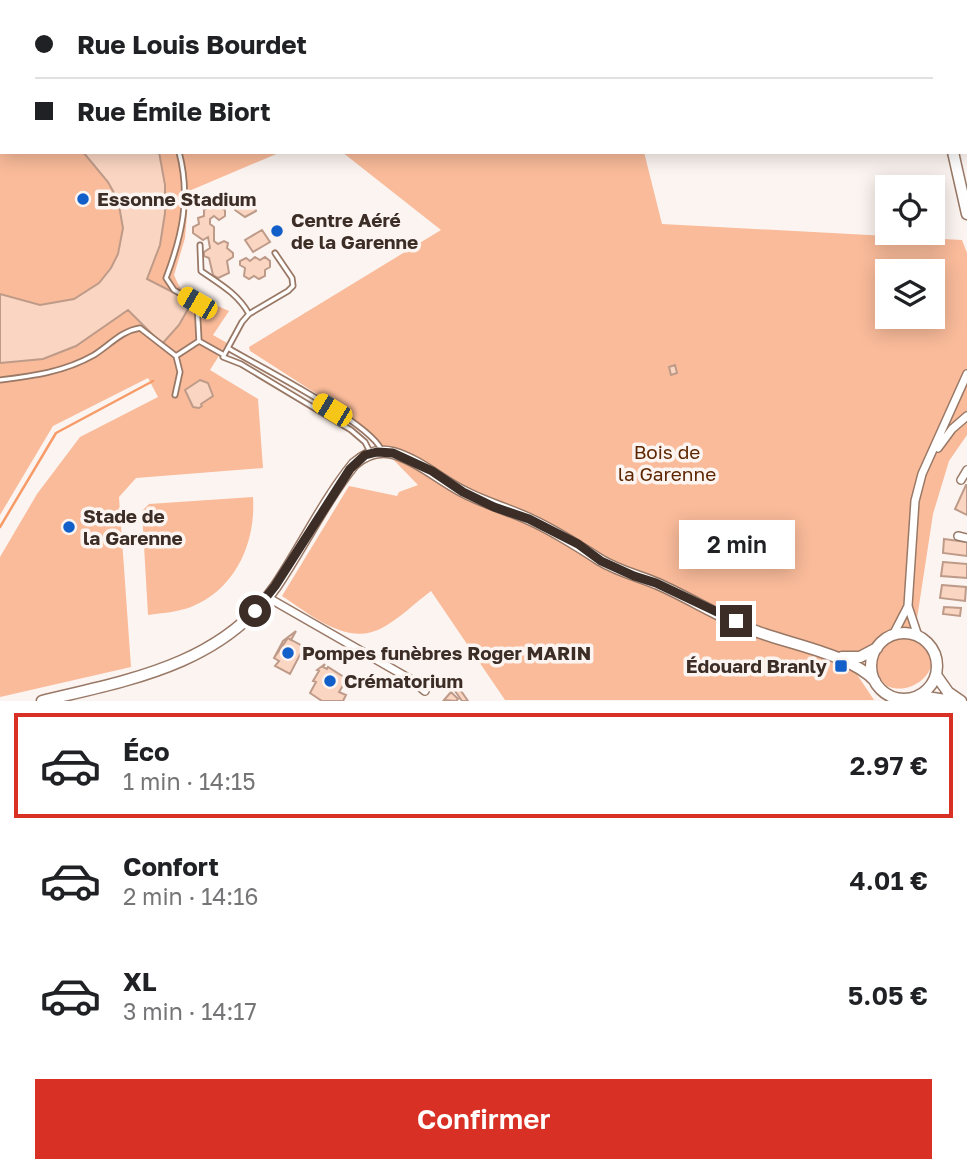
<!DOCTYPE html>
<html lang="fr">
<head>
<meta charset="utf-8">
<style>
  :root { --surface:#fff; --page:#f6f6f6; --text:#202124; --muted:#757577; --line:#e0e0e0; --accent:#d93025 }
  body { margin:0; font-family:"Golos Text",sans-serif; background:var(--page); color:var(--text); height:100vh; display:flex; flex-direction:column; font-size:26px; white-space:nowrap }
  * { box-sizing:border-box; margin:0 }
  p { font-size:23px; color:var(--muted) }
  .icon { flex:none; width:38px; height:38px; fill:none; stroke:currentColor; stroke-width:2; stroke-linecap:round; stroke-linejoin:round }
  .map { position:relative; height:701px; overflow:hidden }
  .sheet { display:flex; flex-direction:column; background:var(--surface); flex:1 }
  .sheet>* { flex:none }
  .banner { position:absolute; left:0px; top:0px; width:968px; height:154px; box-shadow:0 4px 18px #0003; display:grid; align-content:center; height:154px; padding:0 35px; background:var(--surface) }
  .controls { position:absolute; left:875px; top:175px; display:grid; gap:14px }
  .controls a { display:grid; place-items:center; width:70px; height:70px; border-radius:0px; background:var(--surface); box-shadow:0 4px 18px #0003; font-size:35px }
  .end { position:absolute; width:32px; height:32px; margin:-16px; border:9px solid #3c2e27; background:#fff; box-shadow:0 0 0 4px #fff }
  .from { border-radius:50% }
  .bubble { position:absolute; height:49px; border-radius:0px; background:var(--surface); box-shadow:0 4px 18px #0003; font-size:23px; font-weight:600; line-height:49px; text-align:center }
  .car { position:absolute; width:21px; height:42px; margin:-21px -10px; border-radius:9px; box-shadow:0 0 5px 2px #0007; background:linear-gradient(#f5c518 24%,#345 0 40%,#f5c518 0 76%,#345 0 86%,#f5c518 0) }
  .banner b { display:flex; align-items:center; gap:24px; height:66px; font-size:26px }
  .banner b+b { border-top:2px solid var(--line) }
  .banner i { width:18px; height:18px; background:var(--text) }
  ul { padding:12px 0 0; list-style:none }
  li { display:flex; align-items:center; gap:21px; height:105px; margin:0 14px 10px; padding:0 21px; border:4px solid transparent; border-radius:0px }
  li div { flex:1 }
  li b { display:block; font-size:26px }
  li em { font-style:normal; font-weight:600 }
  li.current { border-color:var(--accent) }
  li>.icon { width:63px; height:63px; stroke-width:1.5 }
  .primary-button { display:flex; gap:14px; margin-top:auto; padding:14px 35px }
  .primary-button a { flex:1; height:80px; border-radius:0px; background:var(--accent); color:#fff; font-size:28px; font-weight:600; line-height:80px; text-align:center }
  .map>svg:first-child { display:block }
  .green { fill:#f9bb9a; fill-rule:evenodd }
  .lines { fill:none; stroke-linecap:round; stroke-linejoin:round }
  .stream { stroke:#f79b69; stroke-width:2.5 }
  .building { fill:#fad5c2; stroke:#be9b89; stroke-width:2 }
  .lane-casing { stroke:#997866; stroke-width:7 }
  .street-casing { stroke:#997866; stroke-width:10 }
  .secondary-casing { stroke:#997866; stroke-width:13 }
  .lane { stroke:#fff; stroke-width:3.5 }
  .street { stroke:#fff; stroke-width:7 }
  .secondary { stroke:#fff; stroke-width:10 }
  .route { stroke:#3c2e27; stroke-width:9 }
  .poi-dot { fill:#135fc9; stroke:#fcf4f0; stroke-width:2.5 }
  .labels { text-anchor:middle; stroke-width:7; stroke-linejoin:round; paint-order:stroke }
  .poi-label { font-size:19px; font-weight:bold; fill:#3c2e27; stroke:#fcf4f0; text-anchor:start }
  .park-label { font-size:19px; fill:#5e2600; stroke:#fcf4f0 }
</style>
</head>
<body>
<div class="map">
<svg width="967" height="701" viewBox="0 0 967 701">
  <rect width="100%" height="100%" fill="#fcf4f0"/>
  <path class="green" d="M0 0H741L2 2V152H281L189 191 185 238 174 275 179 286 184 291 229 311 213 335 227 343 210 370 258 399 263 468 136 478 119 497 131 667 0 697V557L37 494 80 437 158 397 148 378 53 426 0 515Z
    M342 152H644L662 224 962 240 967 253V435L949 461 933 514 916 625 901 636C961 647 921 701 887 686 876 677 876 665 878 652L854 670 874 700H505L431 591C415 603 399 619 382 628 347 647 310 614 282 596L349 486 397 496 399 492 418 485 351 416 250 351 249 347 441 230ZM887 271H933V317H887Z
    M253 497C256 542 236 589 191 607 177 612 163 613 148 615L142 511 149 504Z"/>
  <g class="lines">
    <path class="stream" d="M0 527 56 433 153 381"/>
  </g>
  <path class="building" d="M0 33H2V99L0 98Z
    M83 152H159L165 185V213L160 245 147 279 192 302 179 325 162 344 128 310 76 346 43 359 0 363V294L40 305 74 299 99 283 111 268 118 254 123 228 118 200 108 182Z
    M240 201 245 204 250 201 255 205 256 211 245 217 235 210V204Z
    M214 204 225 210V216L219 220 214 216 210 219V224L214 227V241L218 244 224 241 228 243 227 248 233 253V257L227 261 229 273 218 278 213 275 209 258 204 256V252L210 248 208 237 203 240 193 233V227L199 224 198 218 204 216V210Z
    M262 230 270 242 253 252 245 240Z
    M255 257 260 260 265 257 270 261V267L265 270V276L259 279 254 276 249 279 244 276 245 268 240 265V261L246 258 250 261Z
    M675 365 677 373 671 375 669 367Z
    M200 380 208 383 213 396 201 404 202 406 199 408 193 407 185 390Z
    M966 485H967V515L955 509Z
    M944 539 967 542V556L943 553Z
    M943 562 967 564V578L941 576Z
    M942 585 966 587 965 601 940 598Z
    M944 607 961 608 960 616 943 614Z
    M296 631 291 640 288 638 274 658 283 641Z
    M288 638 304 647 290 674 275 666 279 661 274 658Z
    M325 664 323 667 327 669 328 667 347 679 339 692 346 695 343 701H322L310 693 316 682 313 681 319 671 317 670Z
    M459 688 468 701H462L455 691Z
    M451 692 458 699 456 701 444 700Z"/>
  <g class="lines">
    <defs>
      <path id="lane" d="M0 14H2
        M179 152C191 197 182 236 166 278L174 290 197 303 199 341 224 355
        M200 245 201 271C220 284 238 294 249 314
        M275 253 292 278 293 286 288 291 249 314 242 322 223 357 241 364 351 430 365 442 370 452
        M228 348C260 367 367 421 381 449
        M0 380C33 376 64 372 94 355 110 345 121 331 140 328L176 356 199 341
        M175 395 180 372 176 356"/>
      <path id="street" d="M845 0 846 2
        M927 2 928 0
        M938 448 952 429 967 416
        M961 480 967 470
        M958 536 967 538
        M267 597 410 679 425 691
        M893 635 908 606
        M918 636 908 606 915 501 922 474 967 374"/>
      <path id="secondary" d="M966 72 967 70
        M953 152 967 214
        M871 666a33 33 0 1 1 66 0a33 33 0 1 1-66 0Z
        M842 657H860L877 648
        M936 675 948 692 961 701
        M920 696 952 701
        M42 701C129 680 221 665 276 586 303 546 324 501 354 464 365 454 377 449 393 453 418 460 439 479 462 491 484 503 508 509 531 520 555 531 577 545 600 560 618 571 639 576 658 584 694 600 727 622 764 634 795 645 853 656 875 681"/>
    </defs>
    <use href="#lane" class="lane-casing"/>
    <use href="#street" class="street-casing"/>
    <use href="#secondary" class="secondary-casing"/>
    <use href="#lane" class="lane"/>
    <use href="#street" class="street"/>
    <use href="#secondary" class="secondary"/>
  </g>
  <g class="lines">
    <path class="route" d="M255 611 275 586 350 469 365 455 377 452 393 453 432 471 463 492 494 507 529 519 578 544 601 561 634 576 656 583 736 621"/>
  </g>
  <g class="poi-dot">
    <circle cx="83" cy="199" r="7"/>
    <circle cx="277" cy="231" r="7"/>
    <circle cx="69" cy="527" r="7"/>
    <circle cx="288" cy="653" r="7"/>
    <rect x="834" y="659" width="14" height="14" rx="3.5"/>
    <circle cx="330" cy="681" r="7"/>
  </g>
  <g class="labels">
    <g class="poi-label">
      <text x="97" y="206">Essonne Stadium</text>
      <text x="291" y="227">Centre Aéré<tspan x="291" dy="22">de la Garenne</tspan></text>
      <text x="83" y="523">Stade de<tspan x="83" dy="22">la Garenne</tspan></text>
      <text x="302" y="660">Pompes funèbres Roger MARIN</text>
      <text x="827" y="673" text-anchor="end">Édouard Branly</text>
      <text x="344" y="688">Crématorium</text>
    </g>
    <g class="park-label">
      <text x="667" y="459">Bois de<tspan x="667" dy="22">la Garenne</tspan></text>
    </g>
  </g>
</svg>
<div class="controls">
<a><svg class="icon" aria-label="locate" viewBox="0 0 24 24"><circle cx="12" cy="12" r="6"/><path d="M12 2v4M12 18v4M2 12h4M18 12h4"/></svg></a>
<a><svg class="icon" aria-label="layers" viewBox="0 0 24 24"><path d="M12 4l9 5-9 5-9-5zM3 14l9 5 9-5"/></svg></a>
</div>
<i class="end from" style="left:255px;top:611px"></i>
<i class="end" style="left:736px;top:621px"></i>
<div class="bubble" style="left:679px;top:520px;width:116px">2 min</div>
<i class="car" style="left:197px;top:303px;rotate:300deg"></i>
<i class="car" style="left:332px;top:410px;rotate:301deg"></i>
<div class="banner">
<b><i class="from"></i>Rue Louis Bourdet</b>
<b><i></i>Rue Émile Biort</b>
</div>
</div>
<section class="sheet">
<ul>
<li class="current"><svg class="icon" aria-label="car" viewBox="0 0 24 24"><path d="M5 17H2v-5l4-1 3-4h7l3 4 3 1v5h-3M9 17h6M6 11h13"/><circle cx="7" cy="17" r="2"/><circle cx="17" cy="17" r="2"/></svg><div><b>Éco</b><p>1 min · 14:15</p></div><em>2.97 €</em></li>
<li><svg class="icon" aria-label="car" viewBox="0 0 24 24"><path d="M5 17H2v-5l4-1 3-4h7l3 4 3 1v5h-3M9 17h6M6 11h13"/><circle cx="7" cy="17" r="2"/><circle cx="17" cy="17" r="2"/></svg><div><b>Confort</b><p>2 min · 14:16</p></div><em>4.01 €</em></li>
<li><svg class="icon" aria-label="car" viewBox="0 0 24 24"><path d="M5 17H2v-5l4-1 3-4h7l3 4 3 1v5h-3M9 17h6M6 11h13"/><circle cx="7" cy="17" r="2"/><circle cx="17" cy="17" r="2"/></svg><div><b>XL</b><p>3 min · 14:17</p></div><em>5.05 €</em></li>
</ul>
<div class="primary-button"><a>Confirmer</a></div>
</section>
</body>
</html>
